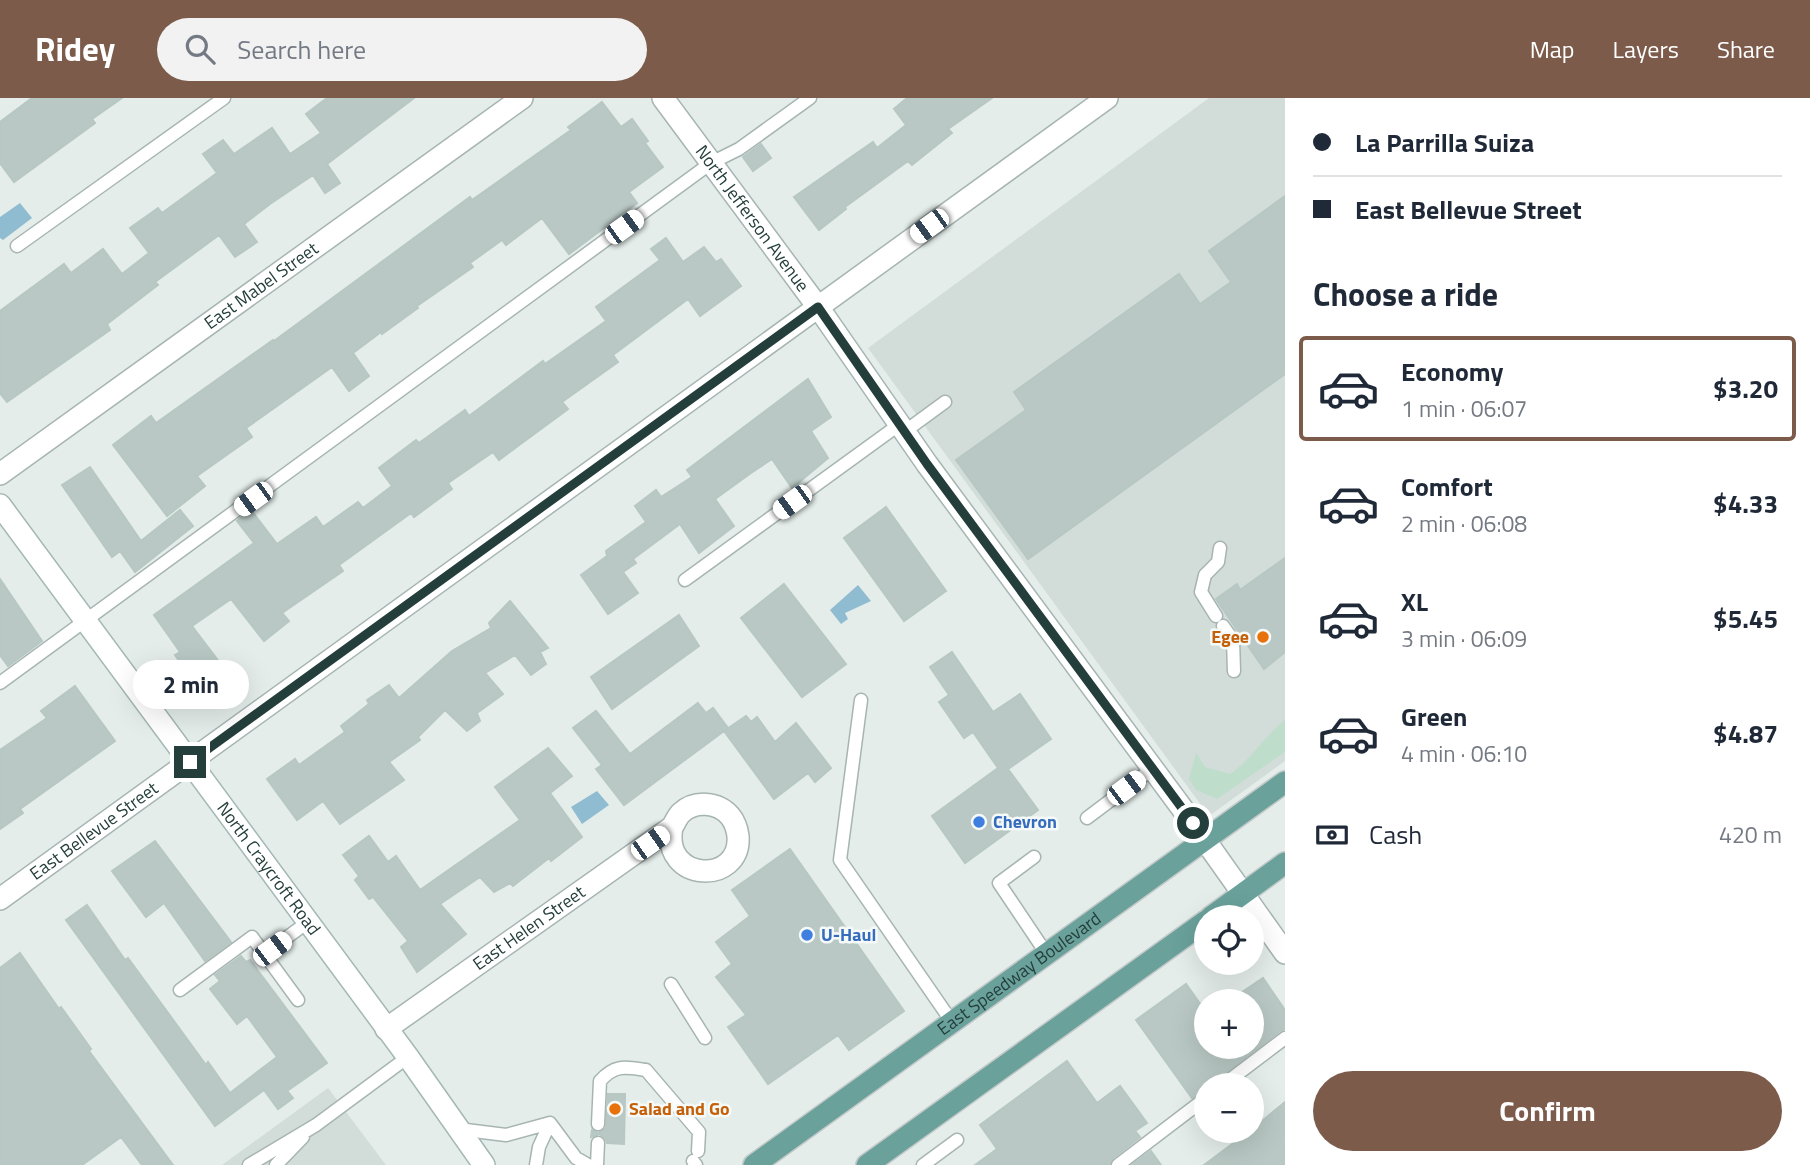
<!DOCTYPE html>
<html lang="en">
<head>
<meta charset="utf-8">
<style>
  :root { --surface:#fff; --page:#f2f2f3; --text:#1f2937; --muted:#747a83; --line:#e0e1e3; --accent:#7c5b4b }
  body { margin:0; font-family:"Titillium Web",sans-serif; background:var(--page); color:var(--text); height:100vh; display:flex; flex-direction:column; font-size:26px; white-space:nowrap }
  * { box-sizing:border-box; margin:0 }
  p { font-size:23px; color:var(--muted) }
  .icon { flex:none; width:38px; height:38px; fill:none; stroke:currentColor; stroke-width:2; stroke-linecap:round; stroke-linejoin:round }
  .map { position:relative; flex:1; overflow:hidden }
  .details { display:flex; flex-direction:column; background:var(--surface); width:525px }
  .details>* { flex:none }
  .top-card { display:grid; align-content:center; height:154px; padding:0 28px; background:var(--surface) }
  .buttons { position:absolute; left:1194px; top:807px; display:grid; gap:14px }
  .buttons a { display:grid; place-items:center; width:70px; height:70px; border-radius:50%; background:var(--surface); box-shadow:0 7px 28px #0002; font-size:35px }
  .end { position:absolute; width:32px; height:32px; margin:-16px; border:9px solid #243e3b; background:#fff; box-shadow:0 0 0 4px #fff }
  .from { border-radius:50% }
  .bubble { position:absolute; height:49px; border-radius:24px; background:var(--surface); box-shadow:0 7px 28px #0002; font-size:23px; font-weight:700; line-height:49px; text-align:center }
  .car { position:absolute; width:21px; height:42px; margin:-21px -10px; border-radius:9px; box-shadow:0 0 5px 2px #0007; background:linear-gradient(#fff 24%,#345 0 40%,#fff 0 76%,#345 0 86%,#fff 0) }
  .top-card b { display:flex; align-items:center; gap:24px; height:66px; font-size:26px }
  .top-card b+b { border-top:2px solid var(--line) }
  .top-card i { width:18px; height:18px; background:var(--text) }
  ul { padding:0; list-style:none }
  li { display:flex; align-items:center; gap:21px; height:105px; margin:0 14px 10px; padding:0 14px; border:4px solid transparent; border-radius:7px }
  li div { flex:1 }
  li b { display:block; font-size:26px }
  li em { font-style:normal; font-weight:700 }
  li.current { border-color:var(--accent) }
  li>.icon { width:63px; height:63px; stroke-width:1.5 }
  h2 { padding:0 28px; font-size:32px; line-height:84px }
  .pay { display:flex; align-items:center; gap:18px; height:77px; padding:0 28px; font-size:26px }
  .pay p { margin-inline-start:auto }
  .primary-button { display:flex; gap:14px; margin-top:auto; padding:14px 28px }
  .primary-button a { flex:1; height:80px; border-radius:42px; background:var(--accent); color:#fff; font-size:28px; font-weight:700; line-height:80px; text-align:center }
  header { display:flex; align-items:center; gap:42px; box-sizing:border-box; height:98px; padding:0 35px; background:var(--accent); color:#fff }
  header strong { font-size:33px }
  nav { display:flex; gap:38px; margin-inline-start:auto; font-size:24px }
  .search { width:490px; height:63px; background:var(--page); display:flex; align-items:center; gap:18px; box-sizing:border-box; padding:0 24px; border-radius:38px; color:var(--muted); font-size:26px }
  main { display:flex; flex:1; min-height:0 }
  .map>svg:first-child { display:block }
  .built { fill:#d2ddda }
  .green { fill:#beddcb }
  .water { fill:#8fbcd0 }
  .building { fill:#b9c8c4; stroke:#b7c7c2; stroke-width:2 }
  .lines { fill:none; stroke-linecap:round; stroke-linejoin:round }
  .lane-casing { stroke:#a7b5b2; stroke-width:15 }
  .street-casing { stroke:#a7b5b2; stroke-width:24 }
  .secondary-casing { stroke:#a3b8b4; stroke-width:24 }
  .primary-casing { stroke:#c2c9c8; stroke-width:24 }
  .lane { stroke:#fff; stroke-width:12 }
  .street { stroke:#fff; stroke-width:21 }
  .secondary { stroke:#fff; stroke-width:21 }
  .primary { stroke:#6aa19b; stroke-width:21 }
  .route { stroke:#243e3b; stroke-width:9 }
  .food-dot { fill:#e8710a; stroke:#f5faf8; stroke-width:2.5 }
  .shop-dot { fill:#3f7fe0; stroke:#f5faf8; stroke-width:2.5 }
  .labels { text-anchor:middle; stroke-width:5; stroke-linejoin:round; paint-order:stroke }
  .street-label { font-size:18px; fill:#243e3b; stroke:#f5faf8 }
  .food-label { font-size:18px; font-weight:bold; fill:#c56008; stroke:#f5faf8; text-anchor:end }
  .shop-label { font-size:18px; font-weight:bold; fill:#366cbe; stroke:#f5faf8; text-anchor:start }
</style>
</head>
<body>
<header>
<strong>Ridey</strong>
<div class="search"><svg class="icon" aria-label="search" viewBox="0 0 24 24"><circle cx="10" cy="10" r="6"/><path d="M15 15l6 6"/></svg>Search here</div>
<nav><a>Map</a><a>Layers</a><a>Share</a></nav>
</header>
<main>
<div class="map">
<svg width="1285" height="1067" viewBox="0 0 1285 1067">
  <rect width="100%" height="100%" fill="#e4edea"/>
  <path class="built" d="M1209 0H1285V663L1209 718 868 250Z
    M328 990 386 1067H222Z"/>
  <path class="green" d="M1285 622V654L1217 701 1196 692 1189 681 1196 655 1205 669 1230 676C1252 661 1264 638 1285 622Z"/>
  <path class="water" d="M20 105 32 120 3 142 0 140V119Z
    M858 487 871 503 845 515 848 521 841 526 830 512Z
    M597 693 609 707 582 726 571 709Z"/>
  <path class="building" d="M32 0H122L92 21 95 25 14 84 0 65V24Z
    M327 0H414L327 66 340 85 325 95 313 77 270 106 244 126 257 144 235 159 219 137 155 184 158 187 107 226 110 232 7 304 0 295V213L64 166 71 175 103 151 122 176 149 155 130 130 158 110 162 115 217 75 203 56 223 42 234 56 272 30 290 56 321 35 306 16Z
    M907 0H992L948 31 952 35 912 67 908 63 845 109 846 111 819 132 794 99 873 44 877 50 906 27 894 11Z
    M602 4 621 29 632 21 648 43 645 45 663 69 629 94 637 105 569 156 542 120 506 147 502 142 470 165 473 169 417 208 418 210 382 236 381 234 353 255 369 278 349 293 332 269 246 330 252 339 197 378 205 388 167 418 113 347 151 318 156 325 273 242 274 243 470 99 472 102 571 32 568 29Z
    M761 46 771 60 753 73 743 59Z
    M1285 98V276L1028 461 956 362 1026 312 1014 294 1179 176 1200 206 1231 184 1209 153Z
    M666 140 683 164 704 149 716 164 721 161 741 188 700 218 688 201 613 257 618 264 562 304 568 311 499 362 493 354 448 385 452 391 414 419 411 415 339 467 343 473 282 515 289 523 264 543 231 501 192 528 223 569 197 587 175 557 180 554 154 517 254 445 237 423 251 412 277 446 316 419 323 429 358 404 363 410 392 388 379 370 416 342 419 345 465 312 469 318 543 263 545 266 606 223 596 209 660 162 651 151Z
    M808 281 831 319 811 333 828 360 792 390 772 361 751 375 715 401 734 428 699 455 680 426 633 461 636 465 623 474 638 495 608 516 581 477 607 458 606 453 646 424 635 408 656 392 661 399 692 379 687 372Z
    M90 369 141 443 180 412 193 428 135 474 120 453 112 459 62 387Z
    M886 409 946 493 904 523 844 440Z
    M1285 460V554L1264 571 1216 501 1237 486 1240 492Z
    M0 481 42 543 8 568 0 557Z
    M784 486 846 566 802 599 741 520Z
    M510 503 548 550 540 554 546 566 531 577 515 557 485 575 503 596 477 615 480 623 467 633 445 612 418 639 420 642 389 664 404 682 340 726 323 703 297 722 267 681 295 661 299 667 345 634 341 628 369 606 367 602 389 587 399 600 452 553 491 530 489 525Z
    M679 517 699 548 612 611 591 579Z
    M952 554 993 614 1020 596 1051 641 1008 671 1038 712 965 765 932 718 998 670 973 634 964 640 939 604 949 597 930 569Z
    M75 588 115 643 20 711 23 715 0 731V652L47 620 41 613Z
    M698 605 706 615 713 610 728 630 624 707 596 671 602 667 573 630 596 613 630 656Z
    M746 618 751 624 757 619 775 644 796 625 831 670 815 684 808 675 774 701 724 633Z
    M548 650 572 678 550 695 582 739 551 763 549 760 513 788 510 785 494 794 480 779 440 806 466 836 417 874 401 849 408 843 373 799 369 801 355 782 359 778 343 757 369 738 388 764 396 758 420 792 520 722 495 689Z
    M155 743 231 844 205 863 164 805 146 819 112 773Z
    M790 751 904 913 849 952 838 937 768 986 728 929 746 917 716 879 732 866 716 844 750 818 732 792Z
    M87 807 125 862 128 860 206 967 208 964 230 995 277 959 247 918 237 926 210 891 220 883 215 877 241 858 246 864 250 862 327 965 287 993 293 1000 278 1011 264 992 215 1028 66 822Z
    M20 855 59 911 61 909 91 951 89 953 173 1067H142L121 1039 82 1067H0V870Z
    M1263 880 1285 912V931L1280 933 1210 987H1206V990L1192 1000 1136 922 1186 886 1206 914V948H1251V903H1229Z
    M1067 963 1097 1005 1120 988 1147 1025 1135 1033 1140 1039 1113 1060 1109 1067H975L997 1051 980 1027Z
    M608 996H625L624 1046 607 1045 605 1040 599 1036 591 1039 592 1032 598 1035 606 1030Z
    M1285 1004V1067H1204L1251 1032Z
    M1151 1053 1161 1067H1132Z"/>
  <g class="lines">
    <defs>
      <path id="lane" d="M17 148 224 0
        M904 334 945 304
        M685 482 900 326
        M1216 518 1201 494 1205 477 1218 464 1220 450
        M1223 528 1233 542 1234 573
        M0 585 711 65 739 51 810 0
        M861 602 840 762 952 924
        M1087 720 1152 671
        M1034 759 999 785 1046 855
        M264 856 308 824
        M671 886 705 940
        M180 892 252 839 298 902
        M1223 987 1285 940
        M550 1025 576 1060 588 1067
        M598 1026 600 983C615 966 625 969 646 972L699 1034 698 1053
        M458 1031 506 1037 550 1025 539 1049 536 1067
        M693 1063 696 1067
        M249 1067 316 1027 408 959
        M276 1067 303 1039
        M597 1067 598 1045
        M923 1067 957 1042
        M1118 1067 1206 1000"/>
      <g id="street">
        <path id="s1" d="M663 0 818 209 927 366 1190 721 1285 855"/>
        <path id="s2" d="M0 376 522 0"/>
        <path id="s3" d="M0 801 1107 0"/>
        <path id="s4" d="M386 931 672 729C675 725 677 719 681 715 695 702 718 704 730 718 735 724 737 730 738 738 742 787 661 785 672 729"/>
      </g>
      <g id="secondary">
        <path id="s5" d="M0 407 408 959 484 1067"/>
      </g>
      <g id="primary">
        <path d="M1211 819 1285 765"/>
        <path id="s6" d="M754 1067 1285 684"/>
        <path d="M867 1067 1206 823"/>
      </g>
    </defs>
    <use href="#lane" class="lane-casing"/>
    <use href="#street" class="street-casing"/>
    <use href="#secondary" class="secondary-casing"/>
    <use href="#primary" class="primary-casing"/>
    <use href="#lane" class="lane"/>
    <use href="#street" class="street"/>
    <use href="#secondary" class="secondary"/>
    <use href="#primary" class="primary"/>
  </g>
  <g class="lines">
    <path class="route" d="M190 664 818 209 927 366 1193 725"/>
  </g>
  <g class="food-dot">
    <circle cx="1263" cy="539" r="7"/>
    <circle cx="615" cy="1011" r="7"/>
  </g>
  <g class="shop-dot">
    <circle cx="979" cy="724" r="7"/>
    <circle cx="807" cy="837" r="7"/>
  </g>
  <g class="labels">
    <g class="street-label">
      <text dy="6" stroke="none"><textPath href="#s1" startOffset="150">North Jefferson Avenue</textPath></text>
      <text dy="6" stroke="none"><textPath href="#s2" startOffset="322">East Mabel Street</textPath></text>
      <text dy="6" stroke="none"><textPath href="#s3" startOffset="116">East Bellevue Street</textPath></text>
      <text dy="6" stroke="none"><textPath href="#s5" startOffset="452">North Craycroft Road</textPath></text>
      <text dy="6" stroke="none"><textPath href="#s4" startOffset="175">East Helen Street</textPath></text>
      <text dy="6" stroke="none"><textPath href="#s6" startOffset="327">East Speedway Boulevard</textPath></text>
    </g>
    <g class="food-label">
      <text x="1249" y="545">Egee</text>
      <text x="629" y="1017" text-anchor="start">Salad and Go</text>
    </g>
    <g class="shop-label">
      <text x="993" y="730">Chevron</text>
      <text x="821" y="843">U-Haul</text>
    </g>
  </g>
</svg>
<div class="buttons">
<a><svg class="icon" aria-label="locate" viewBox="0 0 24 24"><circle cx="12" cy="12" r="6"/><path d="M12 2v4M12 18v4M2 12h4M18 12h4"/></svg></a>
<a>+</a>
<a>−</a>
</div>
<i class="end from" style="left:1193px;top:725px"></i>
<i class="end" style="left:190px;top:664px"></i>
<div class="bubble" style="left:133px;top:562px;width:116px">2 min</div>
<i class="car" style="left:929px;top:128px;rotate:234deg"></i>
<i class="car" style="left:624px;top:129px;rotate:54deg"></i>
<i class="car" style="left:253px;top:401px;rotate:234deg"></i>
<i class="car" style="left:792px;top:404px;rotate:234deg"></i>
<i class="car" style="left:1126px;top:690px;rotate:53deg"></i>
<i class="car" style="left:650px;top:745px;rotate:55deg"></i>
<i class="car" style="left:272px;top:851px;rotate:53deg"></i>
</div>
<section class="details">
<div class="top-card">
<b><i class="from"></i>La Parrilla Suiza</b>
<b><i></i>East Bellevue Street</b>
</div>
<h2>Choose a ride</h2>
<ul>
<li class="current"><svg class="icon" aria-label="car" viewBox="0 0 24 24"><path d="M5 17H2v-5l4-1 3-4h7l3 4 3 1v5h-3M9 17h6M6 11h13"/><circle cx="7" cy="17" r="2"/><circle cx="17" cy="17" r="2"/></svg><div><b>Economy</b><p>1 min · 06:07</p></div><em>$3.20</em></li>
<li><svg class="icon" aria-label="car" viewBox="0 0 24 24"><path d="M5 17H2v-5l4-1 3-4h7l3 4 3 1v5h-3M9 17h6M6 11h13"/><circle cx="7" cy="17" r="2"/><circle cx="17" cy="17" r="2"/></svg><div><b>Comfort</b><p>2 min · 06:08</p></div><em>$4.33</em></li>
<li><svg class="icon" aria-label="car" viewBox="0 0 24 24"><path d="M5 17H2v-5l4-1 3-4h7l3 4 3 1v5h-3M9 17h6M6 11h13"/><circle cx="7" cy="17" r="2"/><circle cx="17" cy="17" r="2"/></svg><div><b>XL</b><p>3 min · 06:09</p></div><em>$5.45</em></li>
<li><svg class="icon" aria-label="car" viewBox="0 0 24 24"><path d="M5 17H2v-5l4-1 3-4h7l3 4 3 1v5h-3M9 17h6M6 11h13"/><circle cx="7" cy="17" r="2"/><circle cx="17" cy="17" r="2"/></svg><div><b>Green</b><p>4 min · 06:10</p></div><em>$4.87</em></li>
</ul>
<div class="pay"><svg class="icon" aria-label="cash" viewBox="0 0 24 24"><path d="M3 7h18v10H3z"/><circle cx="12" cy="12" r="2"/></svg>Cash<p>420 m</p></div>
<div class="primary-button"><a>Confirm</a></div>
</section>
</main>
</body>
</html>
